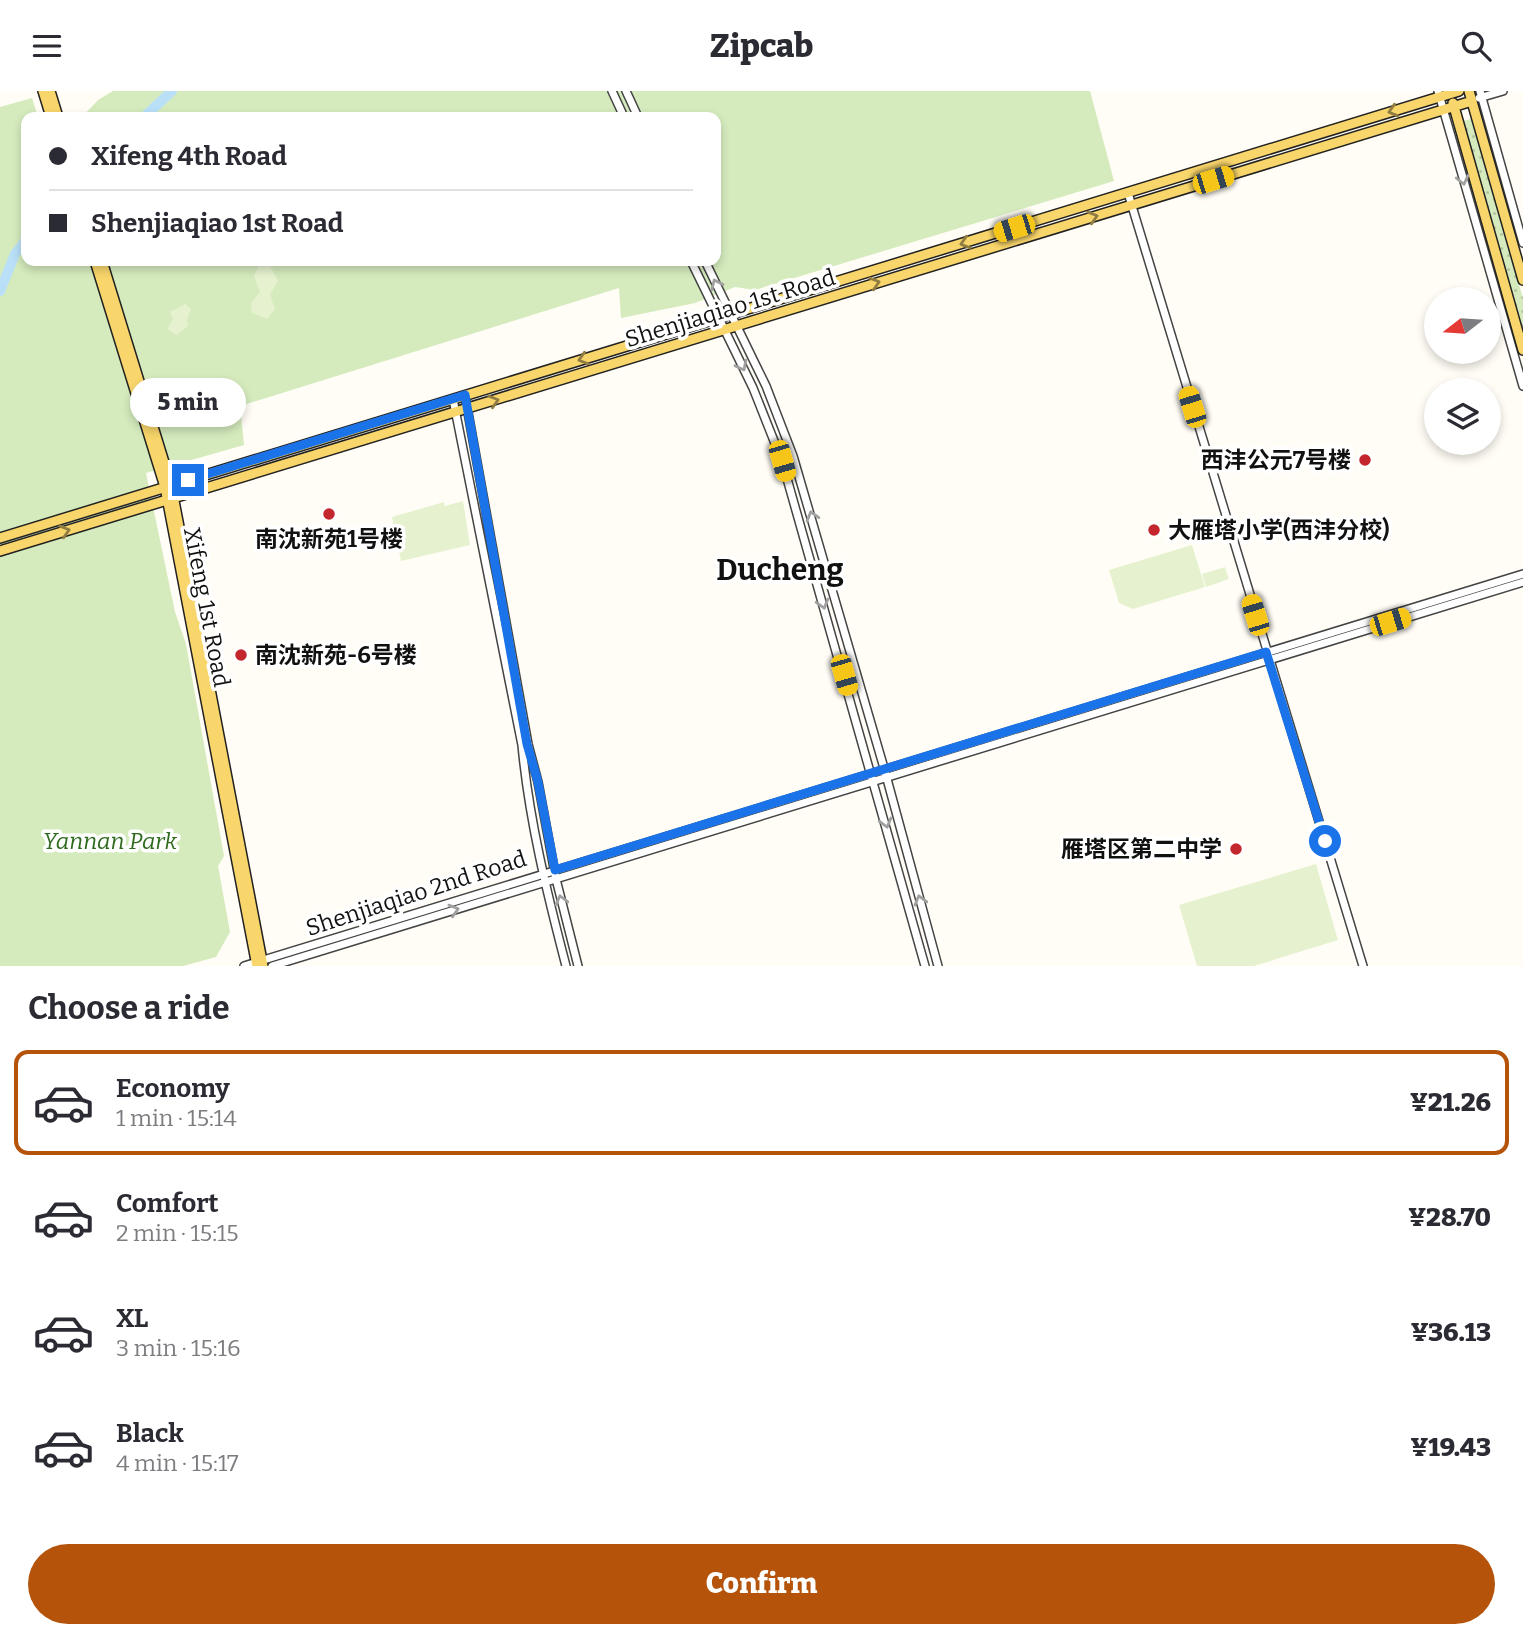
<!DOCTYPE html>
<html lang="en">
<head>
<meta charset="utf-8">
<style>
  :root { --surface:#fff; --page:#f2f2f3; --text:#2b2b33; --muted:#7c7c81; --line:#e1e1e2; --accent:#b45309 }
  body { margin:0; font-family:Bitter,"Noto Sans SC",serif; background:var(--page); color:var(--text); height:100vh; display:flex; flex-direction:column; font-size:26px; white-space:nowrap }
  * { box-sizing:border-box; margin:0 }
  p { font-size:23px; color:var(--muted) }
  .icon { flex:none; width:38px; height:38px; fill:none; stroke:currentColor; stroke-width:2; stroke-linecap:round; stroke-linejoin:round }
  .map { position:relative; height:875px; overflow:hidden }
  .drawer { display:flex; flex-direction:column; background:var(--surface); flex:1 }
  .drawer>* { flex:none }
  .top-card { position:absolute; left:21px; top:21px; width:700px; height:154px; border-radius:14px; box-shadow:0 4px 10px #0003; display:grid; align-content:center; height:154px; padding:0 28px; background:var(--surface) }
  .needle { width:46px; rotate:253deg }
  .fabs { position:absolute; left:1424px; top:196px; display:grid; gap:14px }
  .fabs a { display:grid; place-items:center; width:77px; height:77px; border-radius:50%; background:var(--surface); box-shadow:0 4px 10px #0003; font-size:35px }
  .end { position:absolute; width:32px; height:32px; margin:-16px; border:9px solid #1a73e8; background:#fff; box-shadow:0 0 0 4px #fff }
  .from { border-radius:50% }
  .bubble { position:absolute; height:49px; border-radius:24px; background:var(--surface); box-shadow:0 4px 10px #0003; font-size:23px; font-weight:800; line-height:49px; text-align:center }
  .car { position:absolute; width:21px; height:42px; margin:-21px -10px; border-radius:9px; box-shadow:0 0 5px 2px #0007; background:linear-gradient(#f5c518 24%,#345 0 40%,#f5c518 0 76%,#345 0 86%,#f5c518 0) }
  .top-card b { display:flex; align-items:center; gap:24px; height:66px; font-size:26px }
  .top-card b+b { border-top:2px solid var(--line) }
  .top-card i { width:18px; height:18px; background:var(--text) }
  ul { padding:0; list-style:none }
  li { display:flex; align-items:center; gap:21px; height:105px; margin:0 14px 10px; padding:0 14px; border:4px solid transparent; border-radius:14px }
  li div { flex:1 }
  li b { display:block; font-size:26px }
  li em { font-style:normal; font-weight:800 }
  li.on { border-color:var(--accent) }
  li>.icon { width:63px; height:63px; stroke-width:1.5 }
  h2 { padding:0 28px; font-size:32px; line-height:84px }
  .action { display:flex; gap:14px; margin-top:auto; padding:14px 28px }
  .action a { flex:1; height:80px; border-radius:42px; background:var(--accent); color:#fff; font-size:28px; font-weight:800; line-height:80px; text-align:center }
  header { display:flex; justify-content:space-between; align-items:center; height:91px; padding:0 28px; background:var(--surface); font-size:32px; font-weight:800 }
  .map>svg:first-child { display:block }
  .grass { fill:url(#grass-dots) }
  .park { fill:#d5ebbd }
  .pitch { fill:#e6f2cf }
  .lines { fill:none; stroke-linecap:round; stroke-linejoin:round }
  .river { stroke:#b9e0f7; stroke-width:10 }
  .minor-casing { stroke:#444; stroke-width:10 }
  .major-casing { stroke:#222; stroke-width:12 }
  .minor { stroke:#fff; stroke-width:7 }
  .major { stroke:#f9d66b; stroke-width:9 }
  .oneway { stroke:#917d42 }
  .oneway2 { stroke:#a0a0a0 }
  .route { stroke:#1a73e8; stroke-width:9 }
  .poi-dot { fill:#c4262e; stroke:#fff; stroke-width:2.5 }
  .labels { text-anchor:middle; stroke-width:7; stroke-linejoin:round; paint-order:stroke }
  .street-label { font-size:23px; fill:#111; stroke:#fff }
  .poi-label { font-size:23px; font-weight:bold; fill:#111; stroke:#fff; text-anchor:end }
  .park-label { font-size:23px; font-style:italic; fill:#2f6b1f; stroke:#fff }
  .district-label { font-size:30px; font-weight:bold; fill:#111; stroke:#fff }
</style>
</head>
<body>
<header><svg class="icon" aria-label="menu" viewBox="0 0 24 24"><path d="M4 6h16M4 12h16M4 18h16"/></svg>Zipcab<svg class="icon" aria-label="search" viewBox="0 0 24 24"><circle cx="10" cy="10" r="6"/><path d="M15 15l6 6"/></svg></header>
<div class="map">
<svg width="1523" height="875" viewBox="0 0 1523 875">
  <defs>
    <pattern id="grass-dots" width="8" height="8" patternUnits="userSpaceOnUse" patternTransform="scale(1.75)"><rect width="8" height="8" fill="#d5ebbd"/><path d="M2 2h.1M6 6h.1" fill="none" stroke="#b6c8a1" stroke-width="1.8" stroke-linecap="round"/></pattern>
  </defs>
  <rect width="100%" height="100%" fill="#fffdf5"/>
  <path class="grass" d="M1471 28 1523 207V240L1463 30Z"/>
  <path class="park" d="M113 0H1090L1114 90 755 199 735 196 695 212 621 227 619 197 240 315 244 354 146 382 175 521 186 553 224 765 218 775 230 841 216 866 183 875H0V16L32 7 38 26H26V170H716V26H82L98 9Z"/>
  <path class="pitch" d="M268 171 278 190 270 204 275 218 267 228 252 222 251 212 260 201 254 185 260 172Z
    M185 213 191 218 187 229 188 235 177 244 167 238 173 228 170 221Z
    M463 410 470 454 401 470 392 426 444 411 445 415Z
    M1192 454 1205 496 1133 518 1119 512 1109 479Z
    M1225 476 1229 488 1206 496 1202 483Z
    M1316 773 1338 849 1254 875H1197L1179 814Z"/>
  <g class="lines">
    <path class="river" d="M144 26 172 0
      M0 200 15 163 26 149"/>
    <defs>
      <path id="minor" d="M612 0 624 26
        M626 0 638 26
        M1438 0 1523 295
        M1480 0 1523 152
        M1479 7 1503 0
        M1128 102 1363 875
        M691 170 753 297 782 370 925 875
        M705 170 766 295 793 365 884 677 938 875
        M465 305 528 653 538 691 556 788 578 875
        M453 308 522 654C529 729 547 802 566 875
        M244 875 1523 483
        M272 875 1523 491"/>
      <path id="major" d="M43 0 51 26
        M50 0 58 26
        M1469 0 1523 189
        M1453 12 1523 259
        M95 170 165 396 257 875
        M102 170 171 394 263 875
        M0 447 1459 0
        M0 460 1472 10"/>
    </defs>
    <use href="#minor" class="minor-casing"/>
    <use href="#major" class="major-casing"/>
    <use href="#minor" class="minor"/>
    <use href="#major" class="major"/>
  </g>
  <defs><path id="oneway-chevron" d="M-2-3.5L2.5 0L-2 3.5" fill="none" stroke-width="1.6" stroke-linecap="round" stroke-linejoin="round" transform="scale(1.75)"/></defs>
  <g class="oneway">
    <use href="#oneway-chevron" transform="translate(1393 20) rotate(163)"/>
    <use href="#oneway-chevron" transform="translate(1093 126) rotate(-17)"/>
    <use href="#oneway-chevron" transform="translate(965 152) rotate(163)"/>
    <use href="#oneway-chevron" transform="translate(875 192) rotate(-17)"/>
    <use href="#oneway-chevron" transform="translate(583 268) rotate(163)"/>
    <use href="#oneway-chevron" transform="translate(494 310) rotate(-17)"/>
    <use href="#oneway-chevron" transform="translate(65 440) rotate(-17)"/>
  </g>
  <g class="oneway2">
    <use href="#oneway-chevron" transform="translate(1463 89) rotate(77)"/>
    <use href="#oneway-chevron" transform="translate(716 193) rotate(-115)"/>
    <use href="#oneway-chevron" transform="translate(742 275) rotate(63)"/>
    <use href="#oneway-chevron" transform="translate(812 425) rotate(-106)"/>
    <use href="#oneway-chevron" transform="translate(823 513) rotate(74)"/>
    <use href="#oneway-chevron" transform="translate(886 732) rotate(75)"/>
    <use href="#oneway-chevron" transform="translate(561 809) rotate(-104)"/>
    <use href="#oneway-chevron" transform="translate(920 809) rotate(-105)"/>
    <use href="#oneway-chevron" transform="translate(454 819) rotate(-17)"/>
  </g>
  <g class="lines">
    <path class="route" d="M188 389 465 304 527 653 538 691 555 779 1266 561 1325 750"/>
  </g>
  <g class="poi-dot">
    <circle cx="1365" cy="369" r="7"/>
    <circle cx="329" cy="423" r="7"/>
    <circle cx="1154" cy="439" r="7"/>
    <circle cx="241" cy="564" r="7"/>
    <circle cx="1236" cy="758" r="7"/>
  </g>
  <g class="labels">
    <g class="street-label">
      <text transform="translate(730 217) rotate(-17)" y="8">Shenjiaqiao 1st Road</text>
      <text transform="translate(207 516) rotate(79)" y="8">Xifeng 1st Road</text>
      <text transform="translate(416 802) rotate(-18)" y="8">Shenjiaqiao 2nd Road</text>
    </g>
    <g class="poi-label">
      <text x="1351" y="377">西沣公元7号楼</text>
      <text x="1168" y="447" text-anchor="start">大雁塔小学(西沣分校)</text>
      <text x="329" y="456" text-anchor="middle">南沈新苑1号楼</text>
      <text x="255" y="572" text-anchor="start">南沈新苑-6号楼</text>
      <text x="1222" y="766">雁塔区第二中学</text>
    </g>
    <g class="park-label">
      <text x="110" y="758">Yannan Park</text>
    </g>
    <g class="district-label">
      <text x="780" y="489">Ducheng</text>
    </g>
  </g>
</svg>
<div class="fabs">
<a><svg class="needle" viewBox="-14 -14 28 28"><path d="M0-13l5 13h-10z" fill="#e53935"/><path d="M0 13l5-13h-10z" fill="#7c7c81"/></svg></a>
<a><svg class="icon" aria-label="layers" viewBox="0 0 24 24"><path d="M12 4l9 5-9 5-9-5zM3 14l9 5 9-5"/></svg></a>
</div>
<i class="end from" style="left:1325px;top:750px"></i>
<i class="end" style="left:188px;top:389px"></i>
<div class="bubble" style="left:130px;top:287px;width:116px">5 min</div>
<i class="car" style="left:1213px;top:89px;rotate:73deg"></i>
<i class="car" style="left:1014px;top:137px;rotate:253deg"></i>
<i class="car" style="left:1192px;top:316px;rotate:343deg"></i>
<i class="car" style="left:782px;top:370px;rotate:164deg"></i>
<i class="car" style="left:1255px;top:524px;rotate:343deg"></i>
<i class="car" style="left:1390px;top:531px;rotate:73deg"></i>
<i class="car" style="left:844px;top:584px;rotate:164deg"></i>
<div class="top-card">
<b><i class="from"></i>Xifeng 4th Road</b>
<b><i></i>Shenjiaqiao 1st Road</b>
</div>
</div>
<section class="drawer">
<h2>Choose a ride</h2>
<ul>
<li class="on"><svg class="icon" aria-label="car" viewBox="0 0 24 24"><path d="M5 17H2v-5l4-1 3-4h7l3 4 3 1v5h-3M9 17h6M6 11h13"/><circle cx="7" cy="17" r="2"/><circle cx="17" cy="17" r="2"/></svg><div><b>Economy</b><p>1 min · 15:14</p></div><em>¥21.26</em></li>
<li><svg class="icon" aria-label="car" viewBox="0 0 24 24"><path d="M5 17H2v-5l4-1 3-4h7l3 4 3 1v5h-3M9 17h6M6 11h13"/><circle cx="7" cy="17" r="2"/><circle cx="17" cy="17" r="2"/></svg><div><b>Comfort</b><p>2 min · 15:15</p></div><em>¥28.70</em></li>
<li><svg class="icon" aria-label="car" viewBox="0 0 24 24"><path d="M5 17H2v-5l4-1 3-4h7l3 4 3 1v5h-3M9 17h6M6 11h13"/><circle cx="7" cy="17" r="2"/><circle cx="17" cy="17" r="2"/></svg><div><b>XL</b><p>3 min · 15:16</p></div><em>¥36.13</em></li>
<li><svg class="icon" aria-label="car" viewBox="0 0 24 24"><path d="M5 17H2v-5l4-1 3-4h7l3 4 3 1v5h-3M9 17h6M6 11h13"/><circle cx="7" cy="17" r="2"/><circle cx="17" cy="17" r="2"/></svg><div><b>Black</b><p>4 min · 15:17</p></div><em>¥19.43</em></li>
</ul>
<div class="action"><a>Confirm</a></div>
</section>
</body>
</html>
